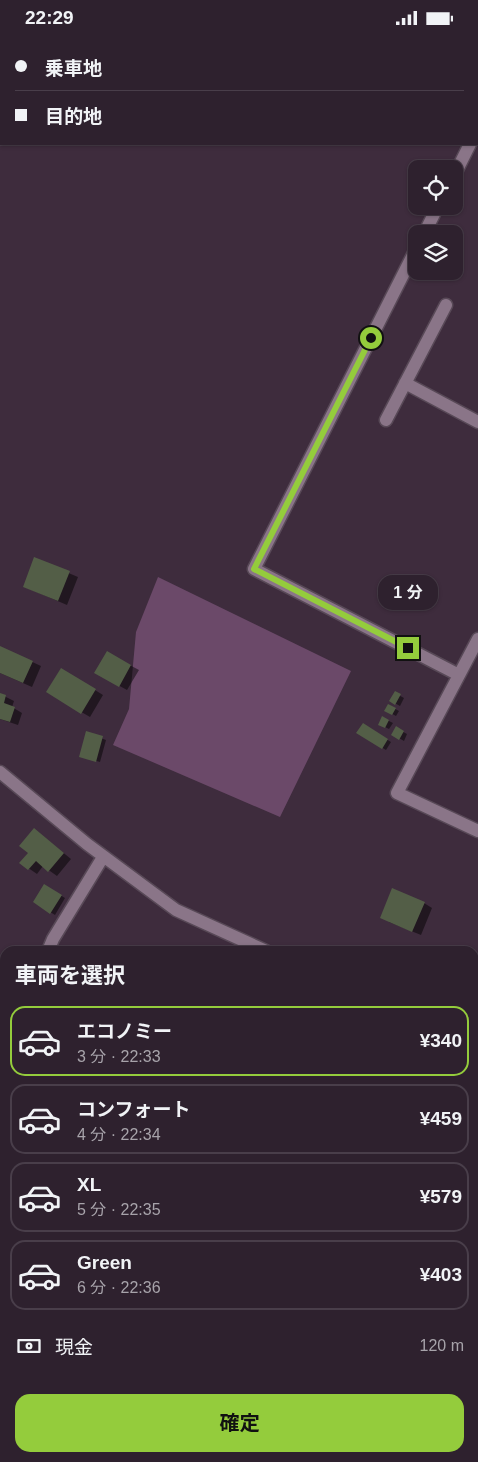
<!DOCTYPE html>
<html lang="ja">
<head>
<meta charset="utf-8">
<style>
  :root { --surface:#2e212e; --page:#362936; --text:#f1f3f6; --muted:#a7a3aa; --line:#493e4a; --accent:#94cc3c }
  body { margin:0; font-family:Arial,"Noto Sans JP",sans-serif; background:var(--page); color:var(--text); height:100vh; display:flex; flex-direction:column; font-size:19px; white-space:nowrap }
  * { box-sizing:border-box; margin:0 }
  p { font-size:16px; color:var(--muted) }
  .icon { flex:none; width:28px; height:28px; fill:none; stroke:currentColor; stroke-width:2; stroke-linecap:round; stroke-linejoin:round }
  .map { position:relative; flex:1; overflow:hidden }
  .details { position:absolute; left:0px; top:911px; width:479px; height:516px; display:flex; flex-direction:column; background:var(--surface); border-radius:15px 15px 0 0; box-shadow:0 1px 4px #0004,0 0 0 1px var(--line) }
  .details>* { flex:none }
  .guide { position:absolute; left:0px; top:0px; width:479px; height:110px; box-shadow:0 1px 4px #0004,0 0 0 1px var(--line); display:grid; align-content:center; height:110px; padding:0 15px; background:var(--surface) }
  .controls { position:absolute; left:408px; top:125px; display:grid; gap:10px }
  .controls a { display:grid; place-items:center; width:55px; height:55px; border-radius:10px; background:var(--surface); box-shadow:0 1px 4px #0004,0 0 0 1px var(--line); font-size:25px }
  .end { position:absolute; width:22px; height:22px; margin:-11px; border:6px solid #94cc3c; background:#111; box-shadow:0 0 0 2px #111 }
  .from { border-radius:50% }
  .bubble { position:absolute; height:35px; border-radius:15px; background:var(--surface); box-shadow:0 1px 4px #0004,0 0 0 1px var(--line); font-size:16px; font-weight:700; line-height:35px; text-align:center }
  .guide b { display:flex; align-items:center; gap:18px; height:48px; font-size:19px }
  .guide b+b { border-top:1px solid var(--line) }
  .guide i { width:12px; height:12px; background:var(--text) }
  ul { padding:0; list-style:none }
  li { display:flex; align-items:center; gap:15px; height:70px; margin:0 10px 8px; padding:0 5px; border:2px solid var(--line); border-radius:15px }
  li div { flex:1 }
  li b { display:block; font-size:19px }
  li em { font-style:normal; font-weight:700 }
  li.active { border-color:var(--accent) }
  li>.icon { width:45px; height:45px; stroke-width:1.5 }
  h2 { padding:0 15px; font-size:22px; line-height:60px }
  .pay { display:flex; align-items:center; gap:12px; height:55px; padding:0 15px; font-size:19px }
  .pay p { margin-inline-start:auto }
  .primary-button { display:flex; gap:10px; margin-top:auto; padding:10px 15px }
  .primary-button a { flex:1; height:58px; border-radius:15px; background:var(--accent); color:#111; font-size:20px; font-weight:700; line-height:58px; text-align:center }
  .status { display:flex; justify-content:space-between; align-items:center; height:35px; padding:0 25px; background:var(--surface); direction:ltr }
  .status svg { height:14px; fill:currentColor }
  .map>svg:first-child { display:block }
  .green { fill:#6b4969 }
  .shadow { fill:#0007 }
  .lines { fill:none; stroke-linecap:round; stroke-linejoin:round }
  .stream { stroke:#b18caf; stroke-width:8 }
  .building { fill:#535e47 }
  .minor-casing { stroke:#584957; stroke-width:15 }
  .path { stroke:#7b6b7a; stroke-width:3; stroke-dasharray:5 2.5; stroke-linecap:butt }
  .minor { stroke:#8a7588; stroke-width:12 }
  .route { stroke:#94cc3c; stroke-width:6 }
</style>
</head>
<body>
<div class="status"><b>22:29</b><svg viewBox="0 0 49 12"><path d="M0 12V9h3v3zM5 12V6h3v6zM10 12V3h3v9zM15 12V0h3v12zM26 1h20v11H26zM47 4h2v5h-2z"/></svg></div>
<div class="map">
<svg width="478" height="1427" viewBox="0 0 478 1427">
  <rect width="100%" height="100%" fill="#3e2c3d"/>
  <path class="green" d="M158 542 351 636 280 782 113 710 129 674 136 597Z
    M478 1297V1427H351L356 1422H474V1302Z
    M282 1423V1422L315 1423 310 1427H277Z"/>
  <path class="shadow" d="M35 524 78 542 67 570 25 552Z
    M0 612 41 631 32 652 0 638Z
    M107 618 139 635 127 655 96 638Z
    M61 634 103 660 90 682 47 657Z
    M395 658 404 663 400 671 391 666Z
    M0 659 14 666 12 672 22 678 18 690 0 684Z
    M388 670 399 676 396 681 385 675Z
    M383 683 393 688 389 694 379 689Z
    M363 690 391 707 386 715 358 698Z
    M396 693 407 699 404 706 392 699Z
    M87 698 106 705 100 727 83 722Z
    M34 794 71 824 57 841 43 831 37 839 21 828 29 818Z
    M45 851 65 863 55 880 34 867Z
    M424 868 432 873 421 900 389 887Z"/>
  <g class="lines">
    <path class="stream" d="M474 1269 478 1265
      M324 1427 329 1422"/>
  </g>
  <path class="building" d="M34 522 70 536 58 566 23 552Z
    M0 611 33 626 23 648 0 638Z
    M107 616 131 630 119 652 94 638Z
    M61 633 96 654 81 679 46 657Z
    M395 656 401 659 395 670 389 666Z
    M0 658 6 660 4 668 15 672 10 687 0 684Z
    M388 669 396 673 392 680 384 676Z
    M382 681 389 685 385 693 378 690Z
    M363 688 388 704 382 714 356 698Z
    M396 691 404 696 399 705 391 700Z
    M86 696 103 701 96 727 79 722Z
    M34 793 64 818 48 837 36 826 28 835 19 828 28 818 19 811Z
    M44 849 62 860 50 879 33 867Z
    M392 853 425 867 412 897 380 883Z"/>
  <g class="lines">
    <defs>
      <path id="minor" d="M478 94V93
        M454 141 470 109
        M424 199 438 171
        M416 214 254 534 459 640
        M405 348 478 387
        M386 385 446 270
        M478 604 397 758 478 796
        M0 737 87 809 176 875 266 916
        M48 916 53 904 103 822
        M474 999 478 1001
        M0 1041 5 1028"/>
    </defs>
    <use href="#minor" class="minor-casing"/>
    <path class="path" d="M474 1290 478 1285
      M345 1427 349 1422"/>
    <use href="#minor" class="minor"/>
  </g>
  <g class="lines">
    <path class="route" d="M371 303 254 534 408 613"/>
  </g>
</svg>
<div class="controls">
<a><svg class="icon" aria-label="locate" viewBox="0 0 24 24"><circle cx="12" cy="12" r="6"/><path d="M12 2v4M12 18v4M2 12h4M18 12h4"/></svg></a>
<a><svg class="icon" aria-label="layers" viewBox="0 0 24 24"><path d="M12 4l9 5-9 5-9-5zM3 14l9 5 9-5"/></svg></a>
</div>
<i class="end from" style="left:371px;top:303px"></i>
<i class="end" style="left:408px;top:613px"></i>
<div class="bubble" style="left:378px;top:540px;width:60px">1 分</div>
<div class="guide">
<b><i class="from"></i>乗車地</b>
<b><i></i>目的地</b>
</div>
<section class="details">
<h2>車両を選択</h2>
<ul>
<li class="active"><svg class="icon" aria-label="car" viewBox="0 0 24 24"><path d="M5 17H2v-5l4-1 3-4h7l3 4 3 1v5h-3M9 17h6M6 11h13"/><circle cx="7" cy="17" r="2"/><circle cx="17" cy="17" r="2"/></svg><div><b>エコノミー</b><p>3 分 · 22:33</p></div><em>¥340</em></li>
<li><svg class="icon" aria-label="car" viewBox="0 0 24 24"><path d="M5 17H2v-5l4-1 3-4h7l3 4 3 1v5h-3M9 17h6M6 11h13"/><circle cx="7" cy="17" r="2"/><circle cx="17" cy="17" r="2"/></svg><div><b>コンフォート</b><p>4 分 · 22:34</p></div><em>¥459</em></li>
<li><svg class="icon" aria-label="car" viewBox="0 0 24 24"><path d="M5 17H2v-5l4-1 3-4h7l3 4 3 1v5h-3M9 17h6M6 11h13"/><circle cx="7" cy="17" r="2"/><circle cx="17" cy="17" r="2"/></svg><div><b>XL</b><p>5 分 · 22:35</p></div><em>¥579</em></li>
<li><svg class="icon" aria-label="car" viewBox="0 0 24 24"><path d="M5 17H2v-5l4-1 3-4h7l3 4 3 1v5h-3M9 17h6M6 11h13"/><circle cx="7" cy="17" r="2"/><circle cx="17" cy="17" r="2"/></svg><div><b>Green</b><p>6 分 · 22:36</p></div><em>¥403</em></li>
</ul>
<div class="pay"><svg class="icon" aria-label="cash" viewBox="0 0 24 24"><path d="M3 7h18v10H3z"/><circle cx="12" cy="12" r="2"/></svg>現金<p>120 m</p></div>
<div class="primary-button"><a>確定</a></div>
</section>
</div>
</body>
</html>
